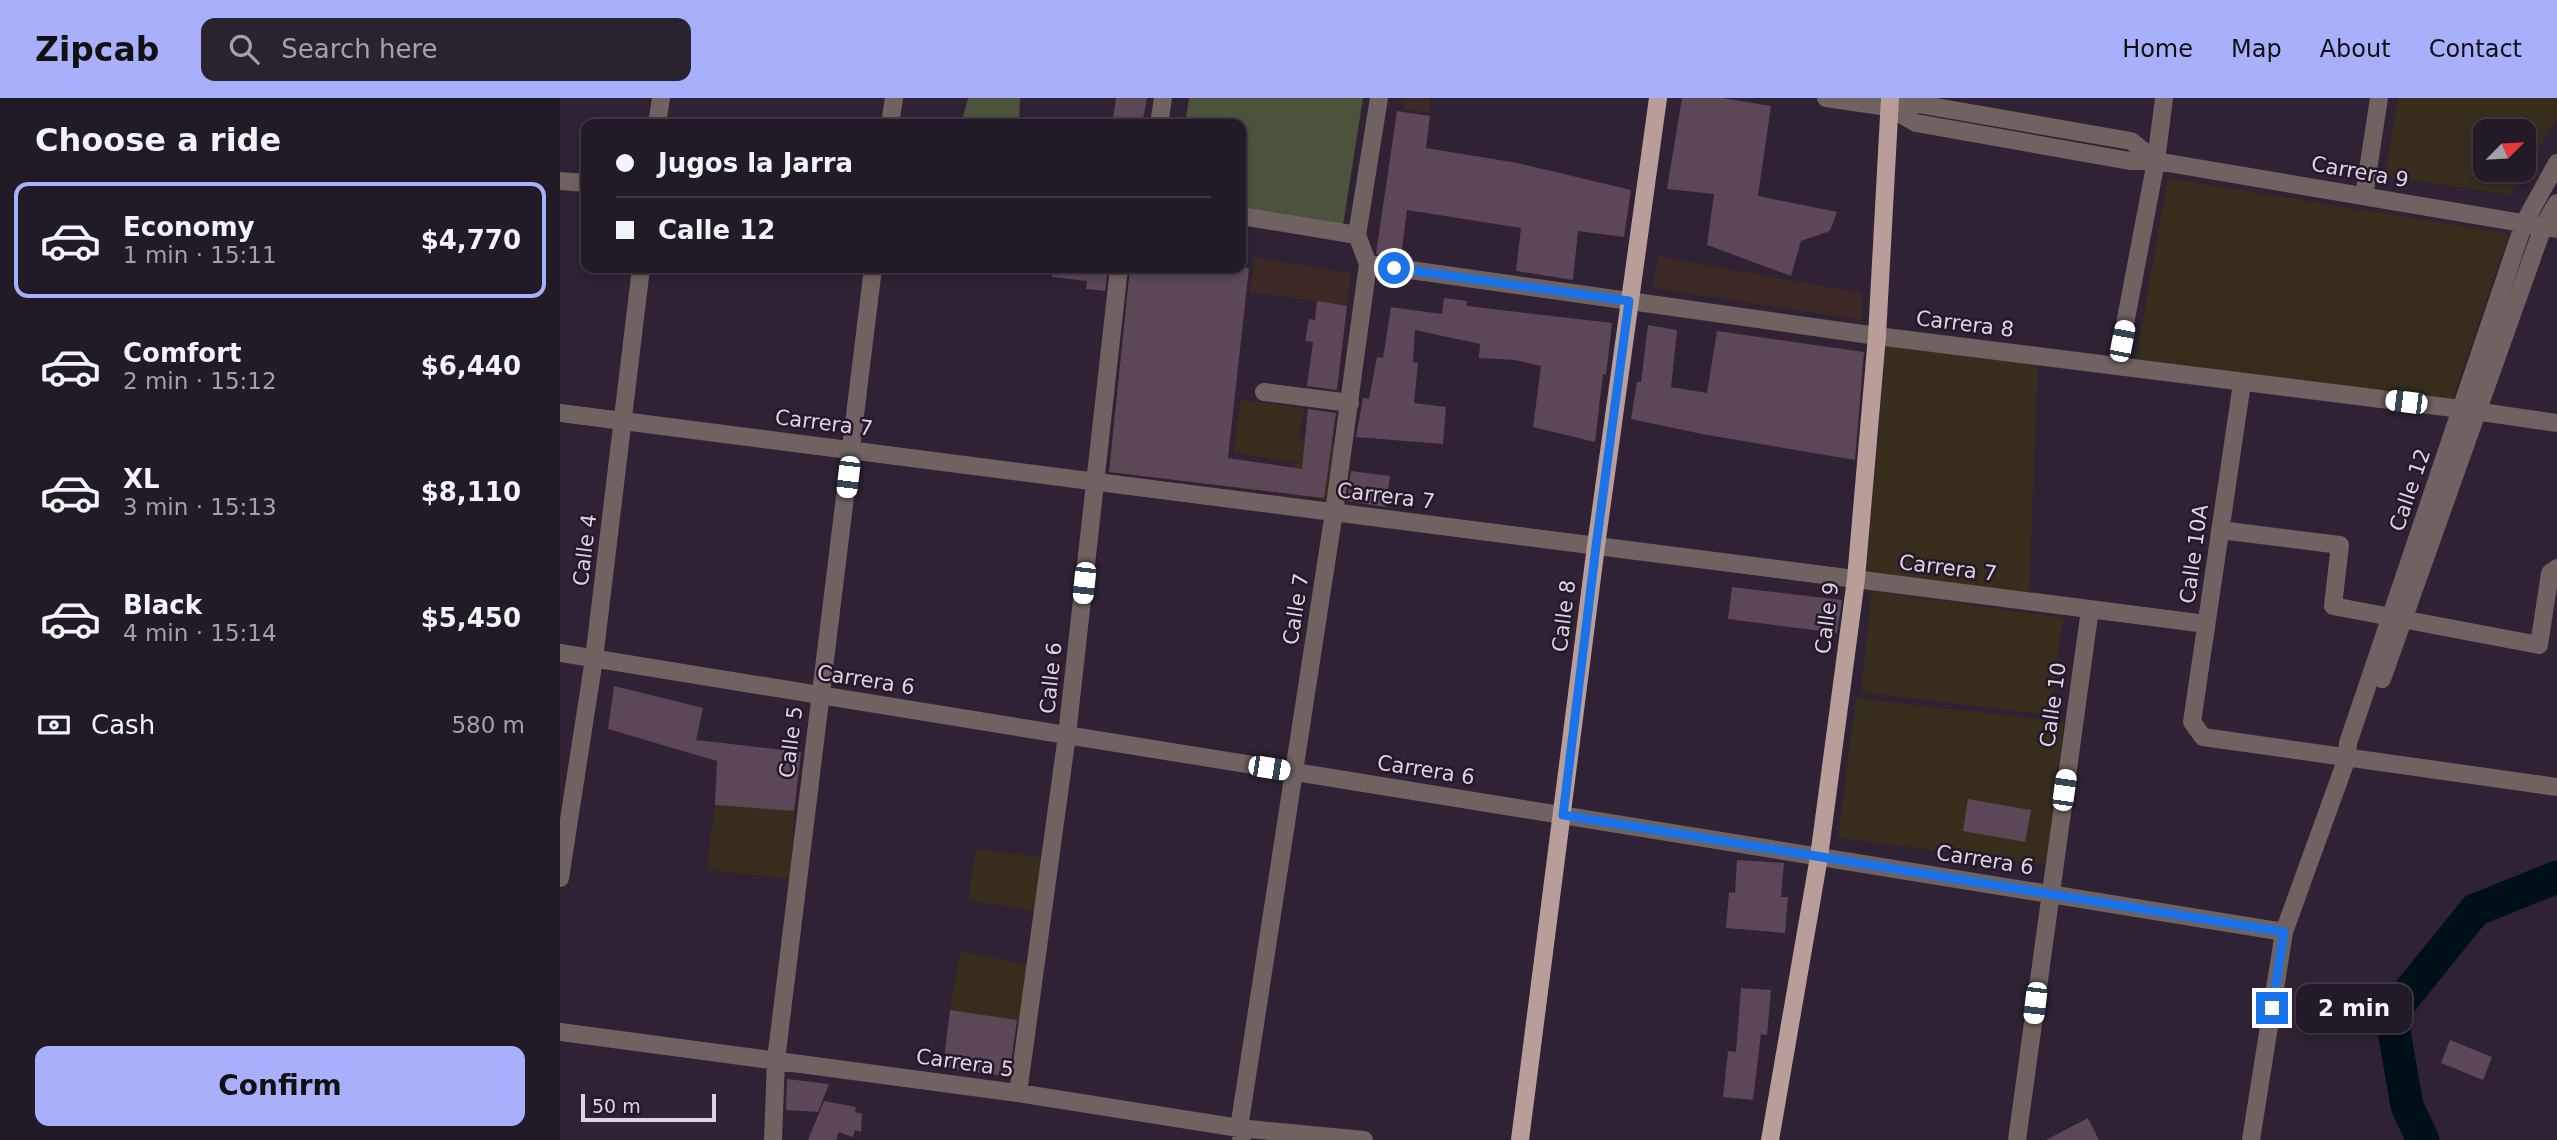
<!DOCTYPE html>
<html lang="en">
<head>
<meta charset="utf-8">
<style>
  :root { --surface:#221a27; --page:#2a232f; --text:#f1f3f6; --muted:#a2a1a7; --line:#3f3844; --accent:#a8b0fc }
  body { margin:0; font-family:"DejaVu Sans",sans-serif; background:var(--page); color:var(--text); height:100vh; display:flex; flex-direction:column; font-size:26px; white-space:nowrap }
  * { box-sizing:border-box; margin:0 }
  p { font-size:23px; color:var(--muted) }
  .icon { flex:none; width:38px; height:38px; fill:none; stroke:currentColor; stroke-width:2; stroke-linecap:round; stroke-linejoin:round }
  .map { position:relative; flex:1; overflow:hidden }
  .panel { display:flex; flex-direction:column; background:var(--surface); width:560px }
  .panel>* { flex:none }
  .guide { position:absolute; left:21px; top:21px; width:665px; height:154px; border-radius:14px; box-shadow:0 4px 10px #0003,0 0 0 2px var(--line); display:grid; align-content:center; height:154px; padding:0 35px; background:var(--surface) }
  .needle { width:46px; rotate:66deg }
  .fabs { position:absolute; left:1913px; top:21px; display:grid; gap:14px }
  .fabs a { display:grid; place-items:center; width:63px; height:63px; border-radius:14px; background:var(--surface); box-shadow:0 4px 10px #0003,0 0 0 2px var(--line); font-size:35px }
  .scale { position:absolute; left:21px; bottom:18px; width:135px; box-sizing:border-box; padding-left:7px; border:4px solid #dcd4e0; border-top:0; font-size:19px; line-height:24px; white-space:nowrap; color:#dcd4e0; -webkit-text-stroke:5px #24182a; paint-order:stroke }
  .end { position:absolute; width:32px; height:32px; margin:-16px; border:9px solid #1a73e8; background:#fff; box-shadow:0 0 0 4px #fff }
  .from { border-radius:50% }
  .bubble { position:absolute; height:49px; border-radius:14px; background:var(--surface); box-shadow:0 4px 10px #0003,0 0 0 2px var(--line); font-size:23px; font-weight:700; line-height:49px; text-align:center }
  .car { position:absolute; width:21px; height:42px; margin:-21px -10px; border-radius:9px; box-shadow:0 0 5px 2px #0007; background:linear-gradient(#fff 24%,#345 0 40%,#fff 0 76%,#345 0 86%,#fff 0) }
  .guide b { display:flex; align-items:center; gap:24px; height:66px; font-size:26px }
  .guide b+b { border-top:2px solid var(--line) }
  .guide i { width:18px; height:18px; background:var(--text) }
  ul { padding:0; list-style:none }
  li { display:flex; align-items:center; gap:21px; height:116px; margin:0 14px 10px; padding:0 21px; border:4px solid transparent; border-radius:14px }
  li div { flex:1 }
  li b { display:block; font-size:26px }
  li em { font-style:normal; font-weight:700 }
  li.current { border-color:var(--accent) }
  li>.icon { width:63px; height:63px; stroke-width:1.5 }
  h2 { padding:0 35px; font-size:32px; line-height:84px }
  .pay { display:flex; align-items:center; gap:18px; height:77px; padding:0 35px; font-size:26px }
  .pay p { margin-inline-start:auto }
  .cta { display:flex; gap:14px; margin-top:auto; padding:14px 35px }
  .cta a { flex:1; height:80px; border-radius:14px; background:var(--accent); color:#111; font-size:28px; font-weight:700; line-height:80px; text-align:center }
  header { display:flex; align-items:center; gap:42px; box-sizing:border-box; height:98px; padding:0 35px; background:var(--accent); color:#111 }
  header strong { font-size:33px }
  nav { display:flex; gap:38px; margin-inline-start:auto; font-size:24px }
  .search { width:490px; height:63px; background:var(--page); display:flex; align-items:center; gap:18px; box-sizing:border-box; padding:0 24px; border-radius:14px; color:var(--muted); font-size:26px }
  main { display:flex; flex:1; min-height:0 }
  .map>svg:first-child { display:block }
  .commercial { fill:#3c2926 }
  .education { fill:#362d1d; fill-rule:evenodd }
  .green { fill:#4b533c }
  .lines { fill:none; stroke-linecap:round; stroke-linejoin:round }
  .river { stroke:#001019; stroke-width:33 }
  .building { fill:#5c4756 }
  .minor { stroke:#6f6260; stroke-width:18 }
  .major { stroke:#b89d99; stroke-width:18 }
  .route { stroke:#1a73e8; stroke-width:9 }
  .labels { text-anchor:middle; stroke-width:5; stroke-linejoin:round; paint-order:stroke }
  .street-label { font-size:21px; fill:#dcd4e0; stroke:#24182a }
</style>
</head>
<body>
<header>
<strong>Zipcab</strong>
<div class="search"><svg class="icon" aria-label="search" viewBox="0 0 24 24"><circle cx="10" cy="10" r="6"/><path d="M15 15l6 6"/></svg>Search here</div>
<nav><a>Home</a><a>Map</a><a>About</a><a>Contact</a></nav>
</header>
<main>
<section class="panel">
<h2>Choose a ride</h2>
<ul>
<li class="current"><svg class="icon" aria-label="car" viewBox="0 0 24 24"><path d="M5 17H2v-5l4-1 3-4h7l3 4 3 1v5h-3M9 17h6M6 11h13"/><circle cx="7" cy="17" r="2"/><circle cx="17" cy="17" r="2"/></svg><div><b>Economy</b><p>1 min · 15:11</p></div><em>$4,770</em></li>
<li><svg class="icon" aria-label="car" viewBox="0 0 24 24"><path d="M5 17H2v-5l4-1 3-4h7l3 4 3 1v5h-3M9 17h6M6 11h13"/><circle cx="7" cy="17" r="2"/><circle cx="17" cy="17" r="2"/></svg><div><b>Comfort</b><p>2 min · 15:12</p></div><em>$6,440</em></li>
<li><svg class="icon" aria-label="car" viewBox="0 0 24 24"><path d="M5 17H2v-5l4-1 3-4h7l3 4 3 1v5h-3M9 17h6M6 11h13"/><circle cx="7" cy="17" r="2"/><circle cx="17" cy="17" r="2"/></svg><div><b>XL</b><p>3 min · 15:13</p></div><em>$8,110</em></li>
<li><svg class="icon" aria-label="car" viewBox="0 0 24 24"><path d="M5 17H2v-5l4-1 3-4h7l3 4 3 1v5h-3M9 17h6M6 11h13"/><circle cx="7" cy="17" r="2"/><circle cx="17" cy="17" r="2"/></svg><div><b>Black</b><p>4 min · 15:14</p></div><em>$5,450</em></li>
</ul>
<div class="pay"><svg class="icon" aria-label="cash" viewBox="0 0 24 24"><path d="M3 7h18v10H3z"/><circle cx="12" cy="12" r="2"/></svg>Cash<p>580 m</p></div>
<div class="cta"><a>Confirm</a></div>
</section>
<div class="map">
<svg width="1997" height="1042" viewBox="0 0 1997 1042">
  <rect width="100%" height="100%" fill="#2e2234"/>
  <path class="commercial" d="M844 0H870L869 15 842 11Z
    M1098 158 1302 195V222L1092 190Z
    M694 159 791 175 787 208 690 194Z"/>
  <path class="education" d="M1838 0H1997V21L1950 97 1825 78ZM1925 33H1964V72H1925Z
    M1608 80 1949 136 1892 303 1576 261Z
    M1326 246 1478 266 1469 498 1306 480Z
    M680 302 744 310 739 340 777 345 771 402 731 397 734 365 674 354Z
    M1312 493 1503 520 1489 617 1301 594Z
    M1296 600 1504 624 1487 767 1278 740Z
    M155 707 234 713 231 781 146 772Z
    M416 751 487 760 479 814 408 802Z
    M400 853 472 868 465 923 390 912Z"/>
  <path class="green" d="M408 0H460L459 26H401Z
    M629 0H803L783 127 681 110V26H625Z"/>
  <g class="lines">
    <path class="river" d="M1863 1042 1847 1008 1831 916 1915 812 1997 779"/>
  </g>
  <path class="building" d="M556 0H587L582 26H552Z
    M1122 0H1162L1211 8 1198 98 1277 114 1270 133 1241 143 1231 178 1147 147 1154 96 1107 91Z
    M837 13 870 18 866 50 958 65 1071 92 1064 139 1018 133 1013 182 956 173 961 130 847 112 841 159 816 156Z
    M492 170H548L545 193 526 191 527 183 492 179Z
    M570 170H689L668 360 742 371 748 311 776 315 764 400 549 374Z
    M884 200 907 203V208L1052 225 1046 277 1043 276 1035 344 973 329 981 268 955 262 919 260 920 246 855 232 853 264 858 265 854 305 886 309 883 346 796 339 803 300 809 301 817 259 823 260 831 209 882 216Z
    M757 203 787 208 777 292 747 288 753 244 745 243 749 221 755 222Z
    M1088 227 1117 232 1111 289 1147 295 1157 233 1304 254 1295 362 1142 336 1071 321 1077 284H1081Z
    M791 373 830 378 826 409 787 403Z
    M1172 489 1282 502 1277 535 1168 521Z
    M54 588 143 610 136 642 241 654 234 713 155 707 157 663 48 631Z
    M1408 701 1471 712 1465 744 1403 733Z
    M1177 762 1224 765 1221 799H1228L1225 835 1166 830 1169 794 1175 795Z
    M1181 890 1211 892 1207 937 1201 936 1193 1002 1163 999 1168 953 1176 954Z
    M390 912 457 922 449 979 383 969Z
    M1890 942 1932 959 1923 982 1881 965Z
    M227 981 269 986 258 1014 226 1012Z
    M264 1003 296 1009 295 1014 302 1016 301 1034 295 1032 293 1039 279 1034 276 1042H248Z
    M1528 1020 1539 1042H1486Z"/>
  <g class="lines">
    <path class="minor" d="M1266 0 1328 9 1358 6 1571 43 1596 63
      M1328 9 1356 25 1570 63H1596L1997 131
      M97 26 101 0
      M330 26 334 0
      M599 26 603 0
      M0 83 26 85
      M1804 98 1819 0
      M681 118 797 137
      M808 166 1317 238 1901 311 1997 325
      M1557 268 1596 63 1604 0
      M1682 285 1632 624 1643 639 1997 689
      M704 294 790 305
      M0 315 1646 526
      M1660 432 1780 447 1773 508 1979 547 1990 475 1997 470
      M0 555 1724 834
      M1822 581 1983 129 1997 105
      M0 780 34 561 81 170
      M0 934 458 995 679 1030 804 1042
      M458 995 507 637 559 170
      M213 1042 216 962 313 170
      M682 1042 679 1030 774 414 808 166 797 137 819 0
      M1457 1042 1530 511
      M1691 1042 1724 834 1787 660 1788 645 1964 125 1997 65"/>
    <path class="major" d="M960 1042 1036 448 1098 0
      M1210 1042 1259 759 1296 481 1317 238 1330 0"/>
  </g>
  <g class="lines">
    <path class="route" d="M834 170 1069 203 1036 448 1003 717 1724 834 1712 910"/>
  </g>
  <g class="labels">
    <g class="street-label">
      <text transform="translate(1800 74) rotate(10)" y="7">Carrera 9</text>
      <text transform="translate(1405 226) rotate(7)" y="7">Carrera 8</text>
      <text transform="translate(264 325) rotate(7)" y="7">Carrera 7</text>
      <text transform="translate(1850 392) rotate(-71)" y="7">Calle 12</text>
      <text transform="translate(826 398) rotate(7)" y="7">Carrera 7</text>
      <text transform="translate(25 452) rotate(-83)" y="7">Calle 4</text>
      <text transform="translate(1634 456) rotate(-82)" y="7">Calle 10A</text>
      <text transform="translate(1388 470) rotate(7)" y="7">Carrera 7</text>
      <text transform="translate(736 511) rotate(-81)" y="7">Calle 7</text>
      <text transform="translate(1004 518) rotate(-83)" y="7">Calle 8</text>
      <text transform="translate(1267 520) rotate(-83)" y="7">Calle 9</text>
      <text transform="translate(491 580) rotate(-84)" y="7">Calle 6</text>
      <text transform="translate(306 582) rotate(9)" y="7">Carrera 6</text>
      <text transform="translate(1493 607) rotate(-82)" y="7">Calle 10</text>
      <text transform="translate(231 644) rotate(-83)" y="7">Calle 5</text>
      <text transform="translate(866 672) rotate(9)" y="7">Carrera 6</text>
      <text transform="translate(1425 762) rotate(9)" y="7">Carrera 6</text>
      <text transform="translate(405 965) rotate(8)" y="7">Carrera 5</text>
    </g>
  </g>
</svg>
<div class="fabs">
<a><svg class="needle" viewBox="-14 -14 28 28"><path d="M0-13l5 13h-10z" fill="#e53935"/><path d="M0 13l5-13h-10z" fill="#a2a1a7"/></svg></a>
</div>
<div class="scale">50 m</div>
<i class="end from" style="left:834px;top:170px"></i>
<i class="end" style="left:1712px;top:910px"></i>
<div class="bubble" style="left:1736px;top:886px;width:116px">2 min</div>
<i class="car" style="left:1562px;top:243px;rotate:11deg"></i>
<i class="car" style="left:1846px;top:304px;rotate:277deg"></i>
<i class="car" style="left:288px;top:379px;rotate:187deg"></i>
<i class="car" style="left:524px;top:485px;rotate:186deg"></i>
<i class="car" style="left:709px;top:670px;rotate:99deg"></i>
<i class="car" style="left:1504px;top:692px;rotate:8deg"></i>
<i class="car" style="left:1475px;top:905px;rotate:187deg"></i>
<div class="guide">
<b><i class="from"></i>Jugos la Jarra</b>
<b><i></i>Calle 12</b>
</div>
</div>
</main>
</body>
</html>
